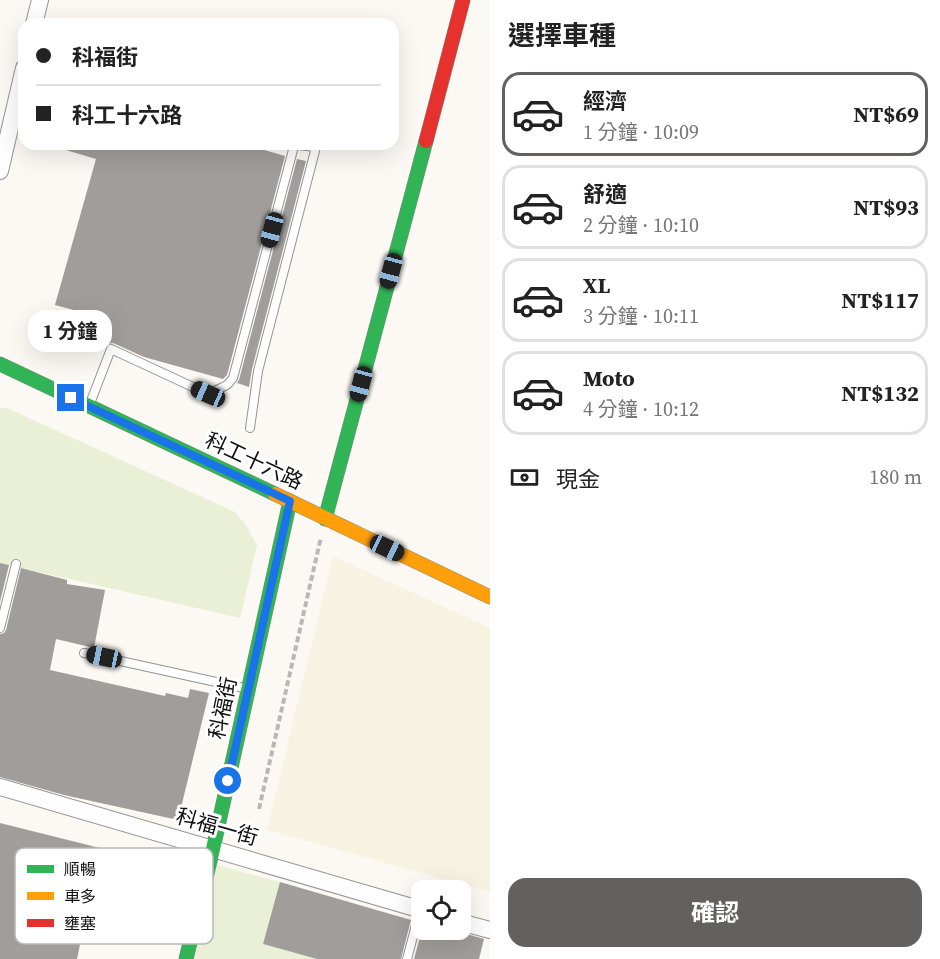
<!DOCTYPE html>
<html lang="zh-TW">
<head>
<meta charset="utf-8">
<style>
  :root { --surface:#fff; --page:#f2f2f2; --text:#222; --muted:#767676; --line:#e0e0e0; --accent:#626160 }
  body { margin:0; font-family:"Source Serif 4","Noto Sans TC",serif; background:var(--page); color:var(--text); height:100vh; display:flex; flex-direction:column; font-size:22px; white-space:nowrap }
  * { box-sizing:border-box; margin:0 }
  p { font-size:20px; color:var(--muted) }
  .icon { flex:none; width:33px; height:33px; fill:none; stroke:currentColor; stroke-width:2; stroke-linecap:round; stroke-linejoin:round }
  .map { position:relative; flex:1; overflow:hidden }
  .details { display:flex; flex-direction:column; background:var(--surface); width:450px }
  .details>* { flex:none }
  .top-card { position:absolute; left:18px; top:18px; width:381px; height:132px; border-radius:18px; box-shadow:0 6px 24px #0002; display:grid; align-content:center; height:132px; padding:0 18px; background:var(--surface) }
  .fabs { position:absolute; left:411px; top:880px; display:grid; gap:12px }
  .fabs a { display:grid; place-items:center; width:60px; height:60px; border-radius:12px; background:var(--surface); box-shadow:0 6px 24px #0002; font-size:30px }
  .end { position:absolute; width:27px; height:27px; margin:-14px; border:8px solid #1a73e8; background:#fff; box-shadow:0 0 0 3px #fff }
  .from { border-radius:50% }
  .bubble { position:absolute; height:42px; border-radius:18px; background:var(--surface); box-shadow:0 6px 24px #0002; font-size:20px; font-weight:700; line-height:42px; text-align:center }
  .car { position:absolute; width:18px; height:36px; margin:-18px -9px; border-radius:8px; box-shadow:0 0 4px 2px #0007; background:linear-gradient(#222 24%,#8ab4d8 0 40%,#222 0 76%,#8ab4d8 0 86%,#222 0) }
  .top-card b { display:flex; align-items:center; gap:21px; height:57px; font-size:22px }
  .top-card b+b { border-top:2px solid var(--line) }
  .top-card i { width:15px; height:15px; background:var(--text) }
  ul { padding:0; list-style:none }
  li { display:flex; align-items:center; gap:18px; height:84px; margin:0 12px 9px; padding:0 6px; border:3px solid var(--line); border-radius:18px }
  li div { flex:1 }
  li b { display:block; font-size:22px }
  li em { font-style:normal; font-weight:700 }
  li.on { border-color:var(--accent) }
  li>.icon { width:54px; height:54px; stroke-width:1.5 }
  h2 { padding:0 18px; font-size:27px; line-height:72px }
  .pay { display:flex; align-items:center; gap:15px; height:66px; padding:0 18px; font-size:22px }
  .pay p { margin-inline-start:auto }
  .button { display:flex; gap:12px; margin-top:auto; padding:12px 18px }
  .button a { flex:1; height:69px; border-radius:18px; background:var(--accent); color:#fff; font-size:24px; font-weight:700; line-height:69px; text-align:center }
  main { display:flex; flex:1; min-height:0 }
  .map>svg:first-child { display:block }
  .farmland { fill:#f8f2e2 }
  .green { fill:#e9f0d5 }
  .building { fill:#a09d9a }
  .lines { fill:none; stroke-linecap:round; stroke-linejoin:round }
  .lane-casing { stroke:#969493; stroke-width:10 }
  .street-casing { stroke:#969493; stroke-width:18 }
  .fast-casing { stroke:#8c8b89; stroke-width:15 }
  .slow-casing { stroke:#8c8b89; stroke-width:15 }
  .jam-casing { stroke:#8c8b89; stroke-width:15 }
  .path { stroke:#b9b8b8; stroke-width:4; stroke-dasharray:6 3; stroke-linecap:butt }
  .lane { stroke:#fffefe; stroke-width:8 }
  .street { stroke:#fffefe; stroke-width:16 }
  .fast { stroke:#30b455; stroke-width:14 }
  .slow { stroke:#ff9f0a; stroke-width:14 }
  .jam { stroke:#e5322d; stroke-width:14 }
  .route { stroke:#1a73e8; stroke-width:8 }
  .labels { text-anchor:middle; stroke-width:6; stroke-linejoin:round; paint-order:stroke }
  .street-label { font-size:21px; fill:#0f0f0f; stroke:#fff }
  .key { fill:#fff; stroke:#b7b7b7; stroke-width:1.5 }
  .key-label { font-size:16px; fill:#0f0f0f }
</style>
</head>
<body>
<main>
<div class="map">
<svg width="490" height="959" viewBox="0 0 490 959">
  <rect width="100%" height="100%" fill="#fcf9f5"/>
  <path class="farmland" d="M333 556 490 628V892L267 830Z"/>
  <path class="green" d="M0 408H7L235 512 245 524 257 545 240 618 0 563Z
    M210 863 280 882 263 944 317 959H186Z"/>
  <path class="building" d="M59 144H244L285 156 227 375 223 379 144 357 113 343 108 344 105 346 100 345 107 319 55 305 96 159 59 148Z
    M297 159 306 161 252 369 249 387 237 383 239 380Z
    M0 563 9 565 0 602Z
    M21 568 67 580V584L105 590 94 648 56 639 50 670 165 696 166 693 188 698 190 689 209 693 178 820 64 795 0 777V634L4 633 6 630Z
    M0 823 100 848 77 959H0Z
    M280 882 411 920 401 959H317L263 944Z
    M422 929 453 930 484 939 479 959H414Z"/>
  <g class="lines">
    <defs>
      <path id="lane" d="M89 406 111 349 208 394 227 385 233 378 294 146
        M250 428 258 371 316 147 289 144
        M0 628 16 564
        M84 653 248 689
        M407 959 420 910"/>
      <path id="street" d="M34 24 40 0
        M0 171 24 68
        M0 787 422 910
        M460 922 490 930"/>
      <path id="fast" d="M0 364 275 494
        M325 519 426 141
        M186 959 213 849 290 501"/>
      <path id="slow" d="M275 494 490 597"/>
      <path id="jam" d="M426 141 463 0"/>
    </defs>
    <use href="#lane" class="lane-casing"/>
    <use href="#street" class="street-casing"/>
    <use href="#fast" class="fast-casing"/>
    <use href="#slow" class="slow-casing"/>
    <use href="#jam" class="jam-casing"/>
    <path class="path" d="M259 809 321 537"/>
    <use href="#lane" class="lane"/>
    <use href="#street" class="street"/>
    <use href="#fast" class="fast"/>
    <use href="#slow" class="slow"/>
    <use href="#jam" class="jam"/>
  </g>
  <g class="lines">
    <path class="route" d="M71 398 290 501 228 781"/>
  </g>
  <g class="labels">
    <g class="street-label">
      <text transform="translate(254 461) rotate(25)" y="7">科工十六路</text>
      <text transform="translate(223 708) rotate(-78)" y="7">科福街</text>
      <text transform="translate(217 827) rotate(16)" y="7">科福一街</text>
    </g>
  </g>
  <rect x="15" y="848" width="198" height="96" rx="9" class="key"/>
  <rect x="27" y="865" width="27" height="8" fill="#30b455"/>
  <rect x="27" y="892" width="27" height="8" fill="#ff9f0a"/>
  <rect x="27" y="919" width="27" height="8" fill="#e5322d"/>
  <g class="key-label">
    <text x="64" y="875">順暢</text>
    <text x="64" y="902">車多</text>
    <text x="64" y="929">壅塞</text>
  </g>
</svg>
<div class="fabs">
<a><svg class="icon" aria-label="locate" viewBox="0 0 24 24"><circle cx="12" cy="12" r="6"/><path d="M12 2v4M12 18v4M2 12h4M18 12h4"/></svg></a>
</div>
<i class="end from" style="left:228px;top:781px"></i>
<i class="end" style="left:71px;top:398px"></i>
<div class="bubble" style="left:28px;top:310px;width:84px">1 分鐘</div>
<i class="car" style="left:272px;top:230px;rotate:195deg"></i>
<i class="car" style="left:391px;top:271px;rotate:195deg"></i>
<i class="car" style="left:361px;top:384px;rotate:195deg"></i>
<i class="car" style="left:208px;top:394px;rotate:294deg"></i>
<i class="car" style="left:387px;top:548px;rotate:115deg"></i>
<i class="car" style="left:104px;top:657px;rotate:282deg"></i>
<div class="top-card">
<b><i class="from"></i>科福街</b>
<b><i></i>科工十六路</b>
</div>
</div>
<section class="details">
<h2>選擇車種</h2>
<ul>
<li class="on"><svg class="icon" aria-label="car" viewBox="0 0 24 24"><path d="M5 17H2v-5l4-1 3-4h7l3 4 3 1v5h-3M9 17h6M6 11h13"/><circle cx="7" cy="17" r="2"/><circle cx="17" cy="17" r="2"/></svg><div><b>經濟</b><p>1 分鐘 · 10:09</p></div><em>NT$69</em></li>
<li><svg class="icon" aria-label="car" viewBox="0 0 24 24"><path d="M5 17H2v-5l4-1 3-4h7l3 4 3 1v5h-3M9 17h6M6 11h13"/><circle cx="7" cy="17" r="2"/><circle cx="17" cy="17" r="2"/></svg><div><b>舒適</b><p>2 分鐘 · 10:10</p></div><em>NT$93</em></li>
<li><svg class="icon" aria-label="car" viewBox="0 0 24 24"><path d="M5 17H2v-5l4-1 3-4h7l3 4 3 1v5h-3M9 17h6M6 11h13"/><circle cx="7" cy="17" r="2"/><circle cx="17" cy="17" r="2"/></svg><div><b>XL</b><p>3 分鐘 · 10:11</p></div><em>NT$117</em></li>
<li><svg class="icon" aria-label="car" viewBox="0 0 24 24"><path d="M5 17H2v-5l4-1 3-4h7l3 4 3 1v5h-3M9 17h6M6 11h13"/><circle cx="7" cy="17" r="2"/><circle cx="17" cy="17" r="2"/></svg><div><b>Moto</b><p>4 分鐘 · 10:12</p></div><em>NT$132</em></li>
</ul>
<div class="pay"><svg class="icon" aria-label="cash" viewBox="0 0 24 24"><path d="M3 7h18v10H3z"/><circle cx="12" cy="12" r="2"/></svg>現金<p>180 m</p></div>
<div class="button"><a>確認</a></div>
</section>
</main>
</body>
</html>
